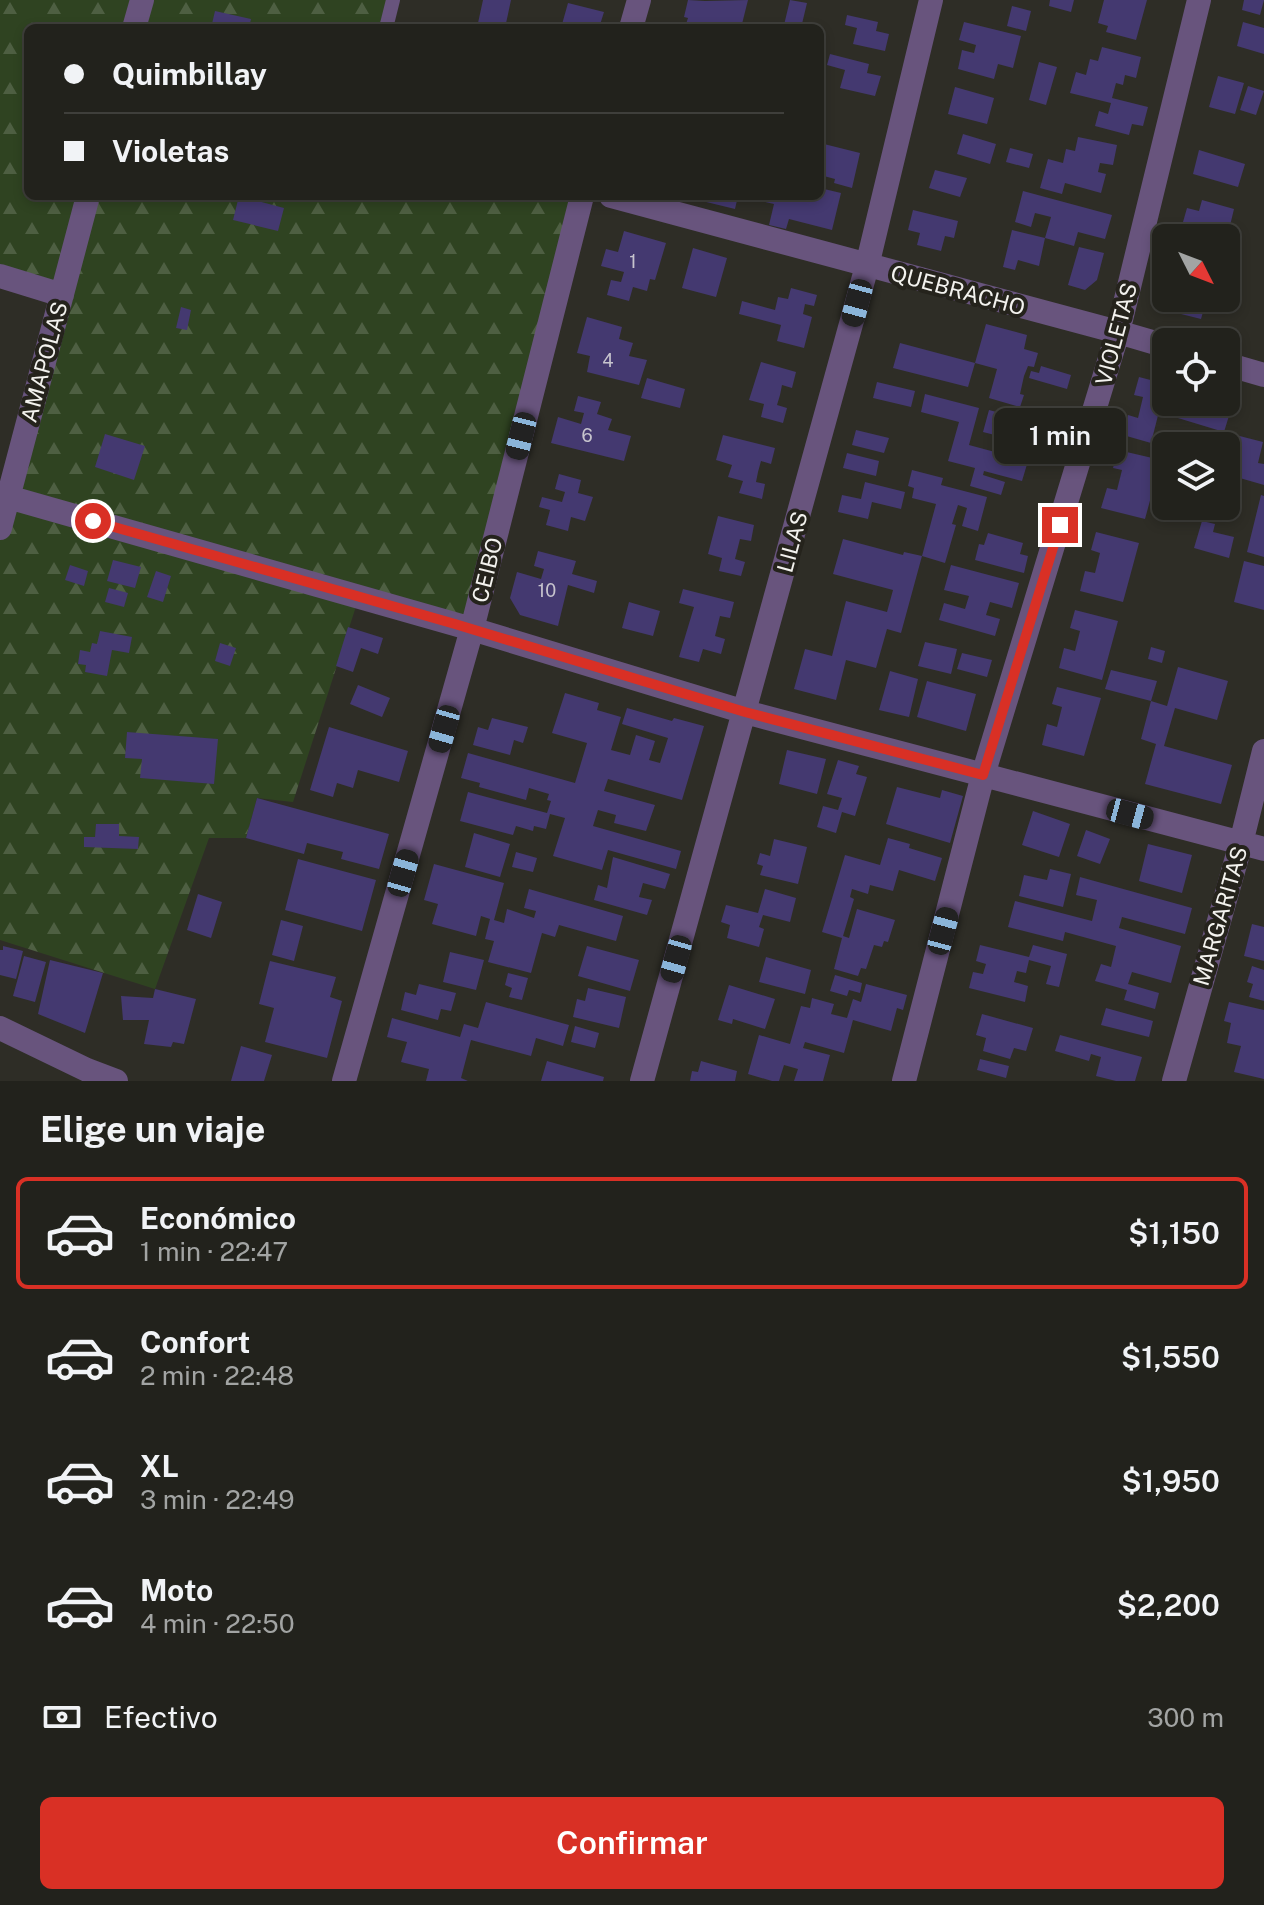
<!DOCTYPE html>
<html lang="es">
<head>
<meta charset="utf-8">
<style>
  :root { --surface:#22221c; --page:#2e2f29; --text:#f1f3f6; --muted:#a2a4a3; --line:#3f3f3b; --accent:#d93025 }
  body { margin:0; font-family:"Public Sans",sans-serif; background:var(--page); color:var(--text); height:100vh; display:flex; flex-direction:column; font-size:30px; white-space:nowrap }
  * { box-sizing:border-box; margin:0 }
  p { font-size:26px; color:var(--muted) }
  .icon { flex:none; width:44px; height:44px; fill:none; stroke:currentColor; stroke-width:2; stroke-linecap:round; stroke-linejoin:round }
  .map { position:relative; height:1081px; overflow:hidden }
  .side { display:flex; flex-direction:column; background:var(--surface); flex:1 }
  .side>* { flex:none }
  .top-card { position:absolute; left:24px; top:24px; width:800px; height:176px; border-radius:12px; box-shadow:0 4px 12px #0003,0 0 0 2px var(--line); display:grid; align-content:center; height:176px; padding:0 40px; background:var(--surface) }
  .needle { width:52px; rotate:132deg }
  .buttons { position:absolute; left:1152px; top:224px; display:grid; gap:16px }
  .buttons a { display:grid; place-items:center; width:88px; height:88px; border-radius:12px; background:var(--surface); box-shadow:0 4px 12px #0003,0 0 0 2px var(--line); font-size:40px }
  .end { position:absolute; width:36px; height:36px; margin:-18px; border:10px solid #d93025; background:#fff; box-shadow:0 0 0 4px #fff }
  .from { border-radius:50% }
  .bubble { position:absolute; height:56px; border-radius:12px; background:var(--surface); box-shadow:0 4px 12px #0003,0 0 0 2px var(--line); font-size:26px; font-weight:600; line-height:56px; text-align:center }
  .car { position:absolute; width:24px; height:48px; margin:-24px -12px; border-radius:10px; box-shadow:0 0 6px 2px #0007; background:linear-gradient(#222 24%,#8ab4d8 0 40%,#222 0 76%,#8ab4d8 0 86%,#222 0) }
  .top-card b { display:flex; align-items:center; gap:28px; height:76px; font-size:30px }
  .top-card b+b { border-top:2px solid var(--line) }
  .top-card i { width:20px; height:20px; background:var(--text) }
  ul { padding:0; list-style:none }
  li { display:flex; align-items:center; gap:24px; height:112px; margin:0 16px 12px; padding:0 24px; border:4px solid transparent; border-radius:12px }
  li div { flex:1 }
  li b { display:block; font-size:30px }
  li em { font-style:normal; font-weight:600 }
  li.active { border-color:var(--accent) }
  li>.icon { width:72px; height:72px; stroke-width:1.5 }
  h2 { padding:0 40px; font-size:36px; line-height:96px }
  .pay { display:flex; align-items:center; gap:20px; height:88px; padding:0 40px; font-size:30px }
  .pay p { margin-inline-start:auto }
  .button { display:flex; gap:16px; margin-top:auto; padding:16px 40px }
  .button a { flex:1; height:92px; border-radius:12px; background:var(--accent); color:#fff; font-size:32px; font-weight:600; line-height:92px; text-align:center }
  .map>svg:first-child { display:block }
  .forest { fill:url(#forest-firs) }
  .building { fill:#443970 }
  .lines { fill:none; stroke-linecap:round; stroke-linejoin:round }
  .service { stroke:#68547d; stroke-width:14 }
  .minor { stroke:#68547d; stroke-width:24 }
  .route { stroke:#d93025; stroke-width:10 }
  .labels { text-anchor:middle; stroke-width:8; stroke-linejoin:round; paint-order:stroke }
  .number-label { font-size:18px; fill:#c7c4ce }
  .street-label { font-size:22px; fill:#f3f2ee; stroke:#25231c }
</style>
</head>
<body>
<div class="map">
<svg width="1264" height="1081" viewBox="0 0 1264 1081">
  <defs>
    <pattern id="forest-firs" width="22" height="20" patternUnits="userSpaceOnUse" patternTransform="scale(2)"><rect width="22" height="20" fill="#2f4321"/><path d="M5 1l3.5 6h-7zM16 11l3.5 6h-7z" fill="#4e5f42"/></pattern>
  </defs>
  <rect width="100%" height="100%" fill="#2e2d26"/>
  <path class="forest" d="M0 0H393L386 28H28V196H582L472 629 359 597 293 802 257 798 246 838H209L155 989 0 940V528L62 296 0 276Z"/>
  <path class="building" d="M483 0H511L505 28 478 23Z
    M688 0 705 1 748 0 741 28 721 26 720 28H673L674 24 685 27 688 18 684 17Z
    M790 0 807 3 801 28 784 25Z
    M1050 0H1074L1071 12 1049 6Z
    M1104 0H1147L1136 40 1106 32 1108 26 1098 23Z
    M1244 0H1264L1260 15 1242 10Z
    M568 3 604 12 599 28 584 24 583 28H561Z
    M1012 6 1031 11 1026 31 1007 26Z
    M215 11 251 19 249 28H211Z
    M847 15 878 22 876 31 889 34 885 51 853 44 857 28 845 25Z
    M964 22 1021 36 1013 68 998 64 994 79 958 69 962 50 974 53 976 45 959 40Z
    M1243 22 1264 28V54L1237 46Z
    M1102 47 1141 57 1136 78 1125 75 1123 85 1116 83 1112 98 1148 107 1143 126 1132 124 1129 135 1095 126 1099 111 1108 114 1111 103 1070 93 1076 72 1086 75 1090 59 1098 61Z
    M830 54 869 64 867 73 881 76 875 96 840 88 845 70 827 65Z
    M1039 62 1057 67 1046 105 1029 100Z
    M1218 76 1244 83 1235 114 1209 107Z
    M1248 86 1264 91 1256 115 1240 110Z
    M955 87 994 98 987 124 948 114Z
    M963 134 996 144 990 164 957 154Z
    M1078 137 1117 145 1113 165 1100 163 1098 172 1106 174 1101 193 1065 183 1062 194 1040 188 1048 159 1063 163 1066 149 1075 151Z
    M820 143 860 153 852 188 834 183 835 179 820 175Z
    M1010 148 1033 154 1029 168 1006 162Z
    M1199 150 1245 164 1238 187 1193 174Z
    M935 170 967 178 960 197 929 188Z
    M820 188 841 193 832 230 789 219 786 229 769 225 774 204 757 200 758 196H820Z
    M1023 191 1112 215 1105 239 1078 232 1074 246 1045 238 1051 217 1035 213 1031 227 1015 222Z
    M239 196 284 208 278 231 233 220Z
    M694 196H738L735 209 694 199Z
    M1202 200 1234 209 1227 238H1215L1181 229 1187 208 1199 211Z
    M913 210 958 221 954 238 945 236 941 251 917 245 920 233 908 230Z
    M1012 230 1045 238 1039 266 1018 260 1015 270 1003 267Z
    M624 231 666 243 655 280 650 279 647 291 633 287 629 301 607 295 611 280 621 282 624 272 601 266 606 249 618 252Z
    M1079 247 1104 253 1097 280 1085 290 1068 285Z
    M693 248 727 258 716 297 682 288Z
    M791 288 817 295 814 306 805 304 803 314 812 317 804 348 777 341 781 325 739 314 742 301 775 310 778 297 788 299Z
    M1176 298H1207L1201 319 1173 312Z
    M181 307 191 310 187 330 176 328Z
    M587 317 622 327 619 339 633 343 629 356 647 360 639 385 587 372 590 356 577 353Z
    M986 324 1027 335 1024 349 1038 353 1034 367 1028 366 1024 376 1020 394 1024 395 1020 407 989 398 997 369 975 363Z
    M900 343 975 363 968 387 893 368Z
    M761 362 796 372 792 388 782 385 780 395 777 405 787 408 783 423 761 417 764 404 749 400Z
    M1041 366 1071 375 1067 389 1029 378 1031 371 1039 373Z
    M1139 377 1166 384 1151 443 1123 435 1128 415 1138 418 1143 397 1134 395Z
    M647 378 685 389 680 408 641 398Z
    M877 382 915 391 911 407 873 398Z
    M1226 390 1236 393 1224 432 1168 415 1172 402H1226Z
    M925 394 979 408 969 445 1028 461 1022 481 984 471 983 475 1005 482 1001 495 970 486 975 468 948 461 959 422 921 412Z
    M578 396 601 402 597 414 612 419 608 430 631 436 624 461 551 443 558 417 581 424 584 413 574 411Z
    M989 410 1023 419 1018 441 983 432Z
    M1033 420 1060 429 1052 455 1025 447Z
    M856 430 889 438 884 453 852 445Z
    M1224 432 1263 442 1258 463 1264 464V485L1226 474V446H1220Z
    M105 434 145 446 134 480 95 467Z
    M723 435 775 448 771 464 761 461 758 472 756 482 765 484 762 499 739 493 743 481 728 477 732 465 716 460Z
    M1118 450 1161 460 1145 519 1101 508 1107 488 1117 490 1122 470 1113 468Z
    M847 453 879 461 876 476 843 468Z
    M912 470 943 478 941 485 987 497 978 531 962 526 967 508 958 505 952 524 956 525 945 563 922 556 936 504 912 498 914 488 908 486Z
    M559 474 581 480 578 493 593 497 585 521 571 517 568 531 546 525 550 510 539 507 542 497 562 502 565 492 555 489Z
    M865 482 905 492 901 509 872 502 868 519 838 512 842 495 861 499Z
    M1261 495 1264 496V557L1247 552Z
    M718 516 754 525 751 541 740 539 735 559 745 562 741 576 719 571 722 558 708 554Z
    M1202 521 1215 524 1213 532 1234 537 1229 558 1194 548Z
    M1096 532 1139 543 1123 602 1080 591 1085 571 1095 573 1100 553 1091 550Z
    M988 533 1023 543 1020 554 1028 556 1024 573 975 560 979 544 984 545Z
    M843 539 903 555 904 552 922 556 901 633 887 629 876 668 846 660 836 700 794 689 805 649 832 656 846 601 887 612 893 590 833 574Z
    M538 551 576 561 572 574 597 581 594 593 568 585 558 626 520 615 510 598 517 572 541 579 544 569 534 566Z
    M113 560 141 567 135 588 107 581Z
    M1244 561 1264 566V610L1234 602Z
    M70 565 88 571 84 586 65 580Z
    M951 565 1019 583 1012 608 990 602 986 615 1000 619 995 636 939 620 944 603 965 609 969 596 944 590Z
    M156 571 171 576 163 602 147 597Z
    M109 588 128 593 124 607 105 602Z
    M683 589 734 602 730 618 720 616 715 636 725 639 721 654 703 649 699 662 679 657 694 607 679 603Z
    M629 602 660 611 653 636 622 628Z
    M1075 610 1118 621 1102 680 1059 668 1064 648 1075 651 1080 631 1070 628Z
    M348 627 383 638 378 654 361 648 353 672 336 666Z
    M100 631 132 637 129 653 112 650 107 676 85 672 86 665 78 664 80 650 90 652 92 643 97 644Z
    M925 642 957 649 951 674 918 666Z
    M220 643 236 648 230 666 215 661Z
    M1151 647 1165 651 1162 663 1148 659Z
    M962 653 992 660 987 677 957 669Z
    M1178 667 1228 681 1217 720 1175 708 1164 746 1232 765 1221 804 1145 784 1156 744 1141 739 1151 701 1167 706Z
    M1111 670 1157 681 1151 701 1105 689Z
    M890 671 918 679 909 717 879 710Z
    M927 681 976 694 966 731 917 717Z
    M358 685 390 698 382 717 350 704Z
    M1057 687 1101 698 1084 756 1042 745 1047 724 1057 727 1062 707 1052 704Z
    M565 693 599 703 597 710 621 717 611 750 630 755 636 735 655 741 649 760 660 763 668 738 622 724 627 708 672 721 674 718 704 726 682 800 608 779 604 791 655 805 646 831 614 823 616 815 598 810 593 826 681 851 676 869 608 850 602 870 553 856 565 818 550 814 546 829 534 826 533 831 516 826 513 835 460 821 468 792 547 813 551 801 547 800 549 794 529 788 526 800 479 787 480 783 461 778 468 753 575 783 587 743 552 733Z
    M492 718 528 727 523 743 514 740 510 755 473 745 478 727 488 730Z
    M329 727 408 751 399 782 358 770 353 788 337 783 333 797 310 790Z
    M127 732 218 739 214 784 140 778 142 759 125 758Z
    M787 750 826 759 817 794 779 784Z
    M838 760 859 766 856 774 867 777 855 816 842 812 836 833 817 827 823 806 838 810 842 798 827 794Z
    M897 787 940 798 942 790 963 796 950 843 886 824Z
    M257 798 389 834 379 869 341 859 343 852 307 843 304 854 246 838Z
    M1033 811 1070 824 1059 857 1022 845Z
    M96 824H119V836L139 837 138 849 84 847V837H95Z
    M1086 830 1110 839 1100 864 1077 856Z
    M474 833 510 844 500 877 465 867Z
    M888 838 910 844 909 848 942 858 935 881 899 870 893 891 870 885 868 894 852 889 850 897 854 899 843 936 849 938 857 909 895 920 888 942 884 941 882 947 874 945 866 969 861 968 858 976 834 969 842 938 822 932 845 855 880 865Z
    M774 839 807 847 798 884 760 875 763 866 757 864 760 853 770 856Z
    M1148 844 1192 855 1182 893 1139 881Z
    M516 852 537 858 533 872 512 867Z
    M613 857 670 874 665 889 643 883 639 897 652 900 647 915 594 900 598 885 607 888Z
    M298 859 376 880 362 931 285 910Z
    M434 864 504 883 494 920 504 923 507 909 534 918 536 911 524 908 529 889 623 916 616 941 559 925 555 937 542 933 531 973 488 962 494 941 485 939 490 919 481 916 476 936 432 924 438 904 424 900Z
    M1050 869 1071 874 1063 907 1019 896 1024 875 1047 880Z
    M1080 877 1192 908 1185 934 1122 917 1119 928 1181 946 1171 983 1132 972 1128 984 1159 993 1155 1009 1124 1000 1127 990 1095 981 1101 964 1111 967 1116 946 1065 932 1063 941 1008 927 1015 901 1092 921 1097 900 1076 895Z
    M765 889 796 898 790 922 763 915 759 927 764 929 759 947 727 938 730 925 721 922 726 905 758 913Z
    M198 894 222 902 211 938 187 930Z
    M281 920 303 926 294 961 272 955Z
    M1252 924 1264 927V961L1244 956Z
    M980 945 1029 957 1033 945 1067 954 1059 987 1046 984 1051 966 1029 960 1026 973 1017 971 1014 982 1028 986 1025 1002 969 988 973 972 983 974 986 964 976 961Z
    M3 946 23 951 16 979 0 975V950H3Z
    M587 946 639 960 630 991 578 976Z
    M450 952 484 960 476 990 443 982Z
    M24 956 46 962 35 1002 13 996Z
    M766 957 811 970 805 994 759 982Z
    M50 960 103 973 85 1033 38 1014Z
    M270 961 336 977 330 997 342 1001 327 1058 265 1042 274 1008 259 1004Z
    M1252 966 1264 970V1001L1249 997 1253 984 1247 982Z
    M508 973 528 978 522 1000 509 997 512 988 505 985Z
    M835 975 862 983 860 993 849 990 847 996 830 991Z
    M419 984 456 993 451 1011 441 1009 438 1020 401 1010 405 992 416 995Z
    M866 984 907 995 903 1010 897 1008 891 1031 853 1020 844 1053 805 1042 803 1048 830 1055 823 1081H794L798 1069 784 1065 779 1081H772L748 1074 759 1035 790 1044 801 1006 810 1008 812 998 834 1004 831 1014 847 1018 853 999 861 1002Z
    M729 985 775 999 765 1029 733 1019 732 1024 718 1020Z
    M588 988 626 997 619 1028 573 1017 577 999 585 1001Z
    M155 989 196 999 184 1044 173 1042 171 1047 144 1044 149 1020H123L121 996 153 998Z
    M486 1002 569 1025 563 1046 536 1038 531 1056 471 1040 461 1078 468 1081H426L429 1069 401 1062 407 1042 387 1037 392 1018 460 1037 464 1024 478 1028Z
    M1229 1002 1264 1010V1079L1234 1072 1241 1046 1227 1043 1231 1023 1224 1021Z
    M1106 1008 1153 1021 1149 1037 1101 1025Z
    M982 1014 1033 1028 1026 1051 1014 1048 1010 1059 983 1051 986 1038 976 1035Z
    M575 1026 599 1033 595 1048 571 1042Z
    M1060 1035 1142 1057 1135 1081H1116L1096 1076 1101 1057 1091 1054 1089 1061 1055 1051Z
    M241 1046 272 1055 264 1081H231Z
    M980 1059 1009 1066 1006 1078 977 1070Z
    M547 1061 604 1077 603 1081H541Z
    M701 1061 737 1071 735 1081H690L692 1071 698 1072Z"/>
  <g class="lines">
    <path class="service" d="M386 28 393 0"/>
    <path class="minor" d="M134 28 142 0
      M631 28 639 0
      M611 196 1118 332 1166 346
      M0 276 62 295
      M1226 364 1264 375
      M8 497 472 629 745 712 1264 849
      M0 528 88 196
      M0 1028 87 1070 116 1081
      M344 1081 472 629 582 196
      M642 1081 867 266 931 0
      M904 1081 983 775 1118 332 1199 0
      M1174 1081 1241 843 1264 751"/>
  </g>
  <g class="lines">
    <path class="route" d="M93 521 455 624 745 712 983 775 1060 525"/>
  </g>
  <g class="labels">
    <g class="number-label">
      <text x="633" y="268">1</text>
      <text x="608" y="367">4</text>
      <text x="587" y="442">6</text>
      <text x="547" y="597">10</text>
    </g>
    <g class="street-label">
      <text transform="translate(958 290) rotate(15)" y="8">QUEBRACHO</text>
      <text transform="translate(1116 334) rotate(-75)" y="8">VIOLETAS</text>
      <text transform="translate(44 362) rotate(-75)" y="8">AMAPOLAS</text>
      <text transform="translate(792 542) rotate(-75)" y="8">LILAS</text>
      <text transform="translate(487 570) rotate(-76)" y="8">CEIBO</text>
      <text transform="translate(1220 916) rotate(-74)" y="8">MARGARITAS</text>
    </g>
  </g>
</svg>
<div class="buttons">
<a><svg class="needle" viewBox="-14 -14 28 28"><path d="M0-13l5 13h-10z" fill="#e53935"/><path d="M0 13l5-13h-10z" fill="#a2a4a3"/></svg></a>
<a><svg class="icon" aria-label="locate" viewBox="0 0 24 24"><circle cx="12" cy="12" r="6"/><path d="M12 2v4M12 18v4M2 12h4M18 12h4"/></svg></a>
<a><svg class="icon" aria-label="layers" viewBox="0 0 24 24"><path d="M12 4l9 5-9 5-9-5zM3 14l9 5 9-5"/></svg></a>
</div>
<i class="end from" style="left:93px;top:521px"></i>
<i class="end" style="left:1060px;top:525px"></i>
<div class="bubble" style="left:994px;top:408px;width:132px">1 min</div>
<i class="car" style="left:857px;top:303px;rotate:195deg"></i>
<i class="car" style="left:521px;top:436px;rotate:194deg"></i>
<i class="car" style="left:444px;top:729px;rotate:196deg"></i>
<i class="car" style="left:1130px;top:814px;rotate:105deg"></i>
<i class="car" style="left:403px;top:873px;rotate:16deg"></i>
<i class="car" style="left:943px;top:931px;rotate:15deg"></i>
<i class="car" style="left:676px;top:959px;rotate:196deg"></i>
<div class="top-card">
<b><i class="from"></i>Quimbillay</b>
<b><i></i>Violetas</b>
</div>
</div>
<section class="side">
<h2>Elige un viaje</h2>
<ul>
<li class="active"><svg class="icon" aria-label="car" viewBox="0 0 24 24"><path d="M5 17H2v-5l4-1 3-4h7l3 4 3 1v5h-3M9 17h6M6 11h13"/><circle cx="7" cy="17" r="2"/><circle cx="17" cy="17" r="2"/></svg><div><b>Económico</b><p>1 min · 22:47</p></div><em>$1,150</em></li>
<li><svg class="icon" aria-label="car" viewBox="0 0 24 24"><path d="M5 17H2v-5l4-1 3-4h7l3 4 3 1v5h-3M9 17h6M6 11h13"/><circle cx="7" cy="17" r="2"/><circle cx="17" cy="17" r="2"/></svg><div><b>Confort</b><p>2 min · 22:48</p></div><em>$1,550</em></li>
<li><svg class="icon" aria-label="car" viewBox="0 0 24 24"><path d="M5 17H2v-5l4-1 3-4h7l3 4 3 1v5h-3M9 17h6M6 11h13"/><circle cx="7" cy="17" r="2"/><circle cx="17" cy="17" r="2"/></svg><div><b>XL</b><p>3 min · 22:49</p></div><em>$1,950</em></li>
<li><svg class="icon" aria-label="car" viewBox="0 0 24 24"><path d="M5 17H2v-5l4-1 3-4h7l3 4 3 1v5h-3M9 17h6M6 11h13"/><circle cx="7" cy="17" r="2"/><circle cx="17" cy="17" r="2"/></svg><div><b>Moto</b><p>4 min · 22:50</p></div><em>$2,200</em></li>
</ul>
<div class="pay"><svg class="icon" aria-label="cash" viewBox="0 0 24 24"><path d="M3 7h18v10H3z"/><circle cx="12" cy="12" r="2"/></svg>Efectivo<p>300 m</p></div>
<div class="button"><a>Confirmar</a></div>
</section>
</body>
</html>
